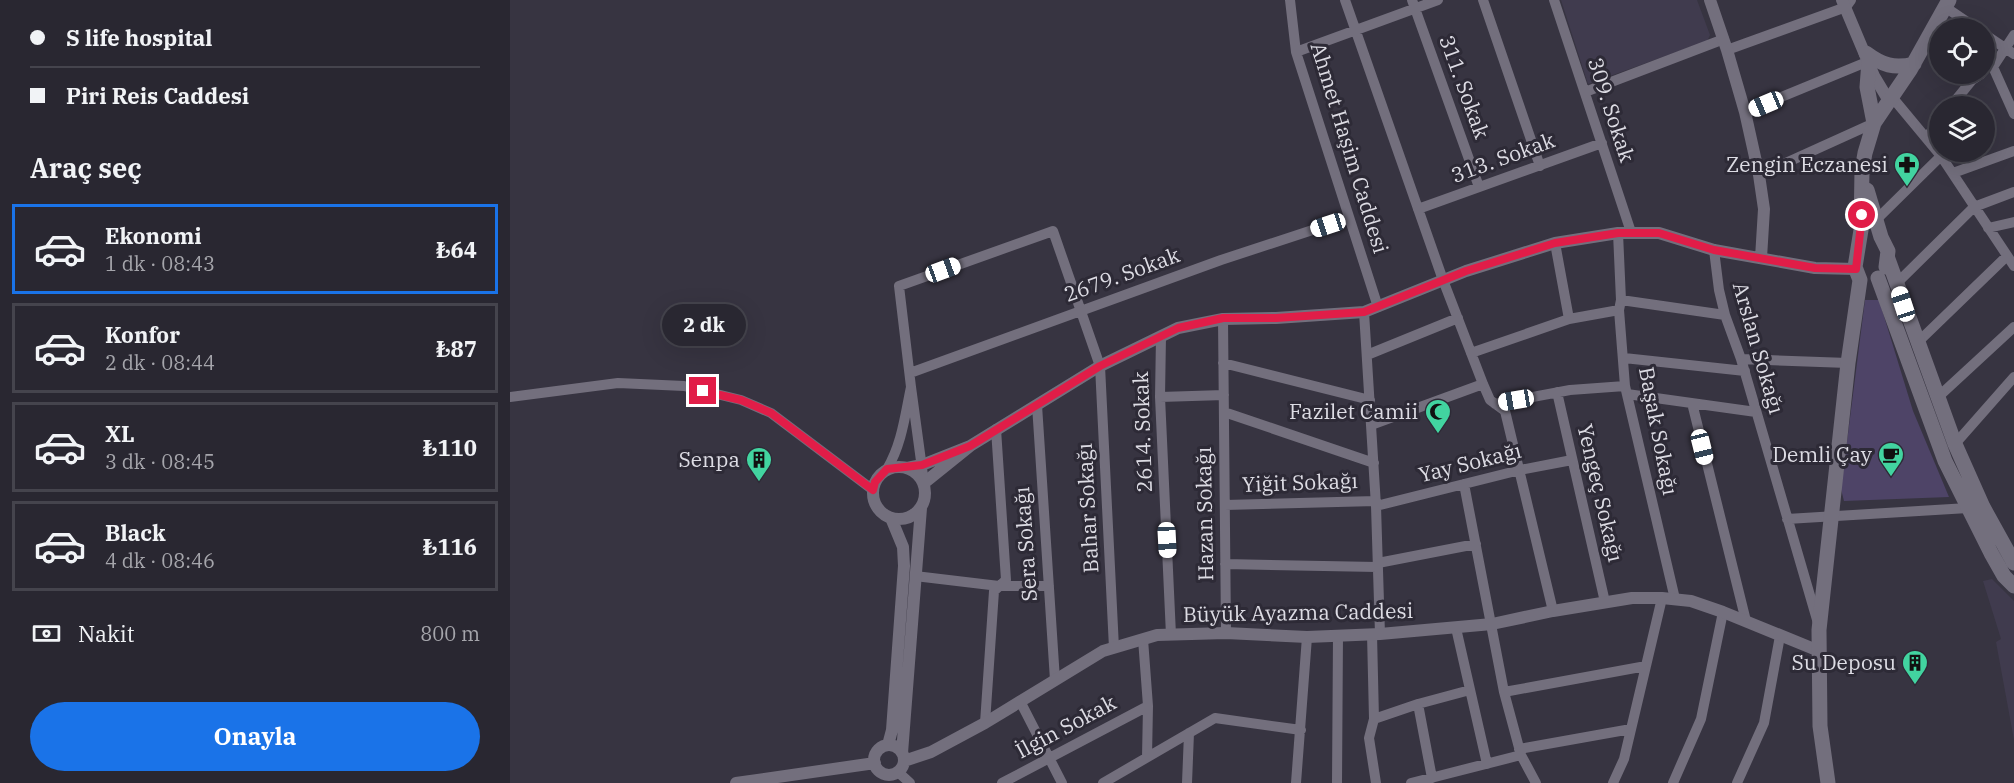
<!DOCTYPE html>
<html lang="tr">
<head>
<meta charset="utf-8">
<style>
  :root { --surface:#292731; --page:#35333d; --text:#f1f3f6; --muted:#a5a5ab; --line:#45444d; --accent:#1a73e8 }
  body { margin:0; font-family:"IBM Plex Serif",serif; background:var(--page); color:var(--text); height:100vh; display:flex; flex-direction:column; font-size:22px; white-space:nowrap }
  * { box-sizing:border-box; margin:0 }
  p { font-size:20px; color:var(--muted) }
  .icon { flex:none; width:33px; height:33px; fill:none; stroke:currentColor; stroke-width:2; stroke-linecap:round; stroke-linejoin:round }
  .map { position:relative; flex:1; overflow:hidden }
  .panel { display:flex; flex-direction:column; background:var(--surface); width:510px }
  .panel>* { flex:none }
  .guide { display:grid; align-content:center; height:132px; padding:0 30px; background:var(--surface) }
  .controls { position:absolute; left:1419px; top:18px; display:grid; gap:12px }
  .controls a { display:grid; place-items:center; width:66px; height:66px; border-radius:50%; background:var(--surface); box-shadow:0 6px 24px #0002,0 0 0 2px var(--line); font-size:30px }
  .end { position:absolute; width:27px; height:27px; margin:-14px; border:8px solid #e11d48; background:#fff; box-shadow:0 0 0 3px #fff }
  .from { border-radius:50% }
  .bubble { position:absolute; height:42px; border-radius:21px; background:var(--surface); box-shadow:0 6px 24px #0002,0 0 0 2px var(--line); font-size:20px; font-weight:700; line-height:42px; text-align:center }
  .car { position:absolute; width:18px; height:36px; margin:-18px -9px; border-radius:8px; box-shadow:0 0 4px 2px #0007; background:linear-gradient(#fff 24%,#345 0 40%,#fff 0 76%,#345 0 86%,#fff 0) }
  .guide b { display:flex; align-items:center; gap:21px; height:57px; font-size:22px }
  .guide b+b { border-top:2px solid var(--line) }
  .guide i { width:15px; height:15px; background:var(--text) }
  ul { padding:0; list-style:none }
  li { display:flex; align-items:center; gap:18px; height:90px; margin:0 12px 9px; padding:0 18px; border:3px solid var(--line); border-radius:0px }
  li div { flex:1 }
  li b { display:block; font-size:22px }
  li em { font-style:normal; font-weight:700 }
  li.current { border-color:var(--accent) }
  li>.icon { width:54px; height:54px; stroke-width:1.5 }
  h2 { padding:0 30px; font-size:27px; line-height:72px }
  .pay { display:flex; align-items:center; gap:15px; height:66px; padding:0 30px; font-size:22px }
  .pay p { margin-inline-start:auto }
  .action { display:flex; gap:12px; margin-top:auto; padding:12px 30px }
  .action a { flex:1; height:69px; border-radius:36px; background:var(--accent); color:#fff; font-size:24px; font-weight:700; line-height:69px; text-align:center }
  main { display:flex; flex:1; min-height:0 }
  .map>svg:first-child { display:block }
  .built { fill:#403b4e }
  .green { fill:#4e4467 }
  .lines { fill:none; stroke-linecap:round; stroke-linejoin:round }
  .minor { stroke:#736f7d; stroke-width:10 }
  .tertiary { stroke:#736f7d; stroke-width:12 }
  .secondary { stroke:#736f7d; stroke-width:15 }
  .route { stroke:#e11d48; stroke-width:8 }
  .labels { text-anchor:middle; stroke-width:6; stroke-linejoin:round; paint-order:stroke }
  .street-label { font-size:21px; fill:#dddce4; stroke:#2d2a36 }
  .poi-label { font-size:21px; fill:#dddce4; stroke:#2d2a36; text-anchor:end }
</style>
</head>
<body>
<main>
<section class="panel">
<div class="guide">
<b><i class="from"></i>S life hospital</b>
<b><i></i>Piri Reis Caddesi</b>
</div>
<h2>Araç seç</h2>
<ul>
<li class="current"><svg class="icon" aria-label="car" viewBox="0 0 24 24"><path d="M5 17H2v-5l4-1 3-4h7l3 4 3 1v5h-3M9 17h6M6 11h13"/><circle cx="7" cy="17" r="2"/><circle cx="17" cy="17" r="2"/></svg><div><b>Ekonomi</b><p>1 dk · 08:43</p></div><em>₺64</em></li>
<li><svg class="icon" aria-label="car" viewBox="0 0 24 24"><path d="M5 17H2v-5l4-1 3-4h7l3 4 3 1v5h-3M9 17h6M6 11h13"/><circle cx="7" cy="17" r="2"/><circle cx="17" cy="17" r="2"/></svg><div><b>Konfor</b><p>2 dk · 08:44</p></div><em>₺87</em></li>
<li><svg class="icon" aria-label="car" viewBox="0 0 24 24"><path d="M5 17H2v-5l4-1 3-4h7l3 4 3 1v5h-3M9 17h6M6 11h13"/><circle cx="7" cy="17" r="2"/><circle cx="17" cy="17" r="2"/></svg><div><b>XL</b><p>3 dk · 08:45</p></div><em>₺110</em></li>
<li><svg class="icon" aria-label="car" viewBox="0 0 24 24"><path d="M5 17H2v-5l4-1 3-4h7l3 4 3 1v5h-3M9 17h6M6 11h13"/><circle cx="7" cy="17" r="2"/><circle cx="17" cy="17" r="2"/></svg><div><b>Black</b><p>4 dk · 08:46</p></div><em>₺116</em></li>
</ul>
<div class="pay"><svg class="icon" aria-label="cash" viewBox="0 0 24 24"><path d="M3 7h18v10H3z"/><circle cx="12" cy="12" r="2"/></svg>Nakit<p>800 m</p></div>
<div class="action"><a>Onayla</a></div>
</section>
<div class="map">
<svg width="1504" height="783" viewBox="0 0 1504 783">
  <rect width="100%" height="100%" fill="#373441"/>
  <path class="built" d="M1051 0H1187L1200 35 1197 41 1078 84Z
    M1482 579 1504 601V740L1486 642 1491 639 1473 581Z"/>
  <path class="green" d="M1355 300H1369L1403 411 1439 497 1334 501 1331 489Z"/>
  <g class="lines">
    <path class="minor" d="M780 0 786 52 868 307
      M835 0 933 280 973 384 980 400 995 411 1043 611
      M902 0 969 187
      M973 0 1030 166
      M1044 0 1121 232
      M1435 7 1466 28
      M1474 34 1504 54
      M1504 35 1483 67 1504 114
      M1217 50 1336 7 1341 0
      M786 52 928 0
      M1075 92 1214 39
      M1382 97 1431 156 1504 266
      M1441 106 1462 80 1471 74
      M1235 112 1359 61
      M1416 138 1430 121
      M1443 173 1504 151
      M1249 175 1364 123
      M908 209 1092 143
      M1366 220 1431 156
      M1478 228 1504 222
      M1108 233 1111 300 1109 310 1115 386 1165 599
      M1045 243 1059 319
      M1204 250 1209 290 1215 315 1231 359 1308 623
      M1386 284 1464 207 1504 192
      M1111 300 1215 315
      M854 312 866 506 870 634
      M713 319 716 633
      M651 336 650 397 661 635
      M1407 343 1497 256
      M961 353 1059 319 1109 310
      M857 355 948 318
      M1114 358 1235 371
      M1231 359 1338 363
      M713 363 860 400
      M400 373 711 260 839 218
      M401 387 389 286 543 231 590 366 604 648
      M1047 392 1095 602
      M1117 394 1246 412
      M0 397 108 383 174 386 231 400 261 413 363 490
      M650 397 714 395
      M1427 398 1504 327
      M1182 403 1236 621
      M985 404 1060 390 1115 386
      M527 405 545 680
      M714 412 864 463
      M861 425 973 384
      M1445 444 1504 377
      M377 469C392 444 395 415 401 387L414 483
      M954 484 994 692 1011 755 1026 783
      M715 505 866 501
      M866 506 1010 470 1062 460
      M1277 519 1458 508
      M868 563 966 544
      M715 564 867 567
      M405 576 489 586H539
      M946 628 977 764
      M862 634 864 719 859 738 866 783
      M633 639 638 706 637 757
      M994 692 1136 666
      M510 701 552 783
      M908 704 922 778
      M864 719 908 704 960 690
      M475 723 484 591 496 580 486 429
      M1009 749 1121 729
      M388 772 400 783
      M492 783 638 706
      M593 783 705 718 791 730
      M677 783 679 733
      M786 783 797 637
      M827 783 828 635
      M901 783 1011 755
      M1103 783 1114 759 1152 598
      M1163 783 1191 719 1213 612
      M1227 783 1254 723 1270 636"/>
    <path class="tertiary" d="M1200 0 1217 50 1235 112 1249 175 1254 209 1251 258
      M1332 0 1364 76 1379 101
      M460 446 590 366 668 328 713 319 766 318 854 312 956 271 1045 243 1108 233H1149L1204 250 1305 268 1346 269
      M363 493a26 26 0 1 1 52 0a26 26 0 1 1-52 0Z
      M397 468 412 465 460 446 414 483
      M378 745 382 730 394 566 393 547 381 518
      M364 760a15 15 0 1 1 30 0a15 15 0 1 1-30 0Z
      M392 753 411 508
      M394 761 421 752 475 723 593 651 647 635 716 633 797 637 870 634 982 624 1043 611 1122 598H1152L1181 601 1213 612 1309 651
      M226 783 365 763"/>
    <path class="secondary" d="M1356 53C1372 65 1384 69 1404 64
      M1359 61 1357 87 1364 123
      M1357 190 1371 237 1378 251 1376 267
      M1378 259 1445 444 1473 507 1504 563
      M1368 278 1435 461 1481 553 1494 576 1504 586
      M1318 783 1310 726 1309 630 1338 363 1350 280 1345 267 1351 230 1352 170 1355 153 1364 123 1400 70 1439 0"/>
  </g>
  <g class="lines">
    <path class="route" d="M193 391 231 400 261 413 363 490 365 482 377 469 412 465 460 446 590 366 668 328 713 318H766L854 312 956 271 1045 243 1108 233H1149L1204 250 1305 268 1346 269 1352 215"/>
  </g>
  <defs>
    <symbol id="pharmacy-pin" viewBox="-11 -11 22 30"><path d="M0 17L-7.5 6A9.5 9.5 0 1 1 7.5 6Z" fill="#42d4a0" stroke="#2d2a36"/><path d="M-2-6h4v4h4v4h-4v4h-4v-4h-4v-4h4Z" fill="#111"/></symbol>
    <symbol id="mosque-pin" viewBox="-11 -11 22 30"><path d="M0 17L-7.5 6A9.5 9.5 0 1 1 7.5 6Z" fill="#42d4a0" stroke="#2d2a36"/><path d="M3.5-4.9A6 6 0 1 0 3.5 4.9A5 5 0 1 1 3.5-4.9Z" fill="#111"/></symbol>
    <symbol id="cafe-pin" viewBox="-11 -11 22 30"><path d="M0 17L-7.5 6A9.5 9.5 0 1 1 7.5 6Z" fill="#42d4a0" stroke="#2d2a36"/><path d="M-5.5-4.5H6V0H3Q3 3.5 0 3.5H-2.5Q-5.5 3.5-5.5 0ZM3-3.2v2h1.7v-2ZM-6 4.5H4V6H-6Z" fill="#111"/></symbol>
    <symbol id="building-pin" viewBox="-11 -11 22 30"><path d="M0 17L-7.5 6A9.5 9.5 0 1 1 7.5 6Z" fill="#42d4a0" stroke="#2d2a36"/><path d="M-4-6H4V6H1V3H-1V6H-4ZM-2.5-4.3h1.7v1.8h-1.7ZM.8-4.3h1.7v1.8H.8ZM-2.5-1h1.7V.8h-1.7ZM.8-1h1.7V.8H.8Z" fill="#111"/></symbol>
  </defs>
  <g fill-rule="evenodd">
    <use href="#pharmacy-pin" x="1382" y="150" width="30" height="40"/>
    <use href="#mosque-pin" x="913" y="397" width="30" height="40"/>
    <use href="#cafe-pin" x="1366" y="440" width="30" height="40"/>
    <use href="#building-pin" x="234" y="445" width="30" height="40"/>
    <use href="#building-pin" x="1390" y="648" width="30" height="40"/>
  </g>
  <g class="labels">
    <g class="street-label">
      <text transform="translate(954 87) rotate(70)" y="7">311. Sokak</text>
      <text transform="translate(1101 110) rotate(72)" y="7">309. Sokak</text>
      <text transform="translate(839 148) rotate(73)" y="7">Ahmet Haşim Caddesi</text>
      <text transform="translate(993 158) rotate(-20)" y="7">313. Sokak</text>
      <text transform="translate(612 275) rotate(-20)" y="7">2679. Sokak</text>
      <text transform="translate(1248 348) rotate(74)" y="7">Arslan Sokağı</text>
      <text transform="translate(1148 431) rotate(79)" y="7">Başak Sokağı</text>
      <text transform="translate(633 432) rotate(-92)" y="7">2614. Sokak</text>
      <text transform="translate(960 463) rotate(-14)" y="7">Yay Sokağı</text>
      <text transform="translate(790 483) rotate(-2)" y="7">Yiğit Sokağı</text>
      <text transform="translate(1090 493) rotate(77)" y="7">Yengeç Sokağı</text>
      <text transform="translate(578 508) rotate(-93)" y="7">Bahar Sokağı</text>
      <text transform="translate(695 514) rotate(-91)" y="7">Hazan Sokağı</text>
      <text transform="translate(516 544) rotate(-94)" y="7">Sera Sokağı</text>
      <text transform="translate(788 613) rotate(-1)" y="7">Büyük Ayazma Caddesi</text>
      <text transform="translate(556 727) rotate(-28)" y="7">İlgin Sokak</text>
    </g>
    <g class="poi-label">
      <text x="1378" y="172">Zengin Eczanesi</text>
      <text x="908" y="419">Fazilet Camii</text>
      <text x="1362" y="462">Demli Çay</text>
      <text x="230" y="467">Senpa</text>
      <text x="1386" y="670">Su Deposu</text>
    </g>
  </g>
</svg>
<div class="controls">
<a><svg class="icon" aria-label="locate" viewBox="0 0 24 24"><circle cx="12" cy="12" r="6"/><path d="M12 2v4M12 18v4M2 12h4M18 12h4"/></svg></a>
<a><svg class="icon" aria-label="layers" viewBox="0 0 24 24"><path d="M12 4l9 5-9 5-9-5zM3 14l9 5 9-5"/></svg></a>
</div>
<i class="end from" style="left:1352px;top:215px"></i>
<i class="end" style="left:193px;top:391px"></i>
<div class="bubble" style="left:152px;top:304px;width:84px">2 dk</div>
<i class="car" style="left:1256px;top:104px;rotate:247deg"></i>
<i class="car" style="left:818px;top:225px;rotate:252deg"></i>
<i class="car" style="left:433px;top:270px;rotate:70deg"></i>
<i class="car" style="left:1393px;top:304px;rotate:342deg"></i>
<i class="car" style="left:1006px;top:400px;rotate:260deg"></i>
<i class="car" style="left:1192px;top:447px;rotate:166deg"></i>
<i class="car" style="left:657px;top:540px;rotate:177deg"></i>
</div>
</main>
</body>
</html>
